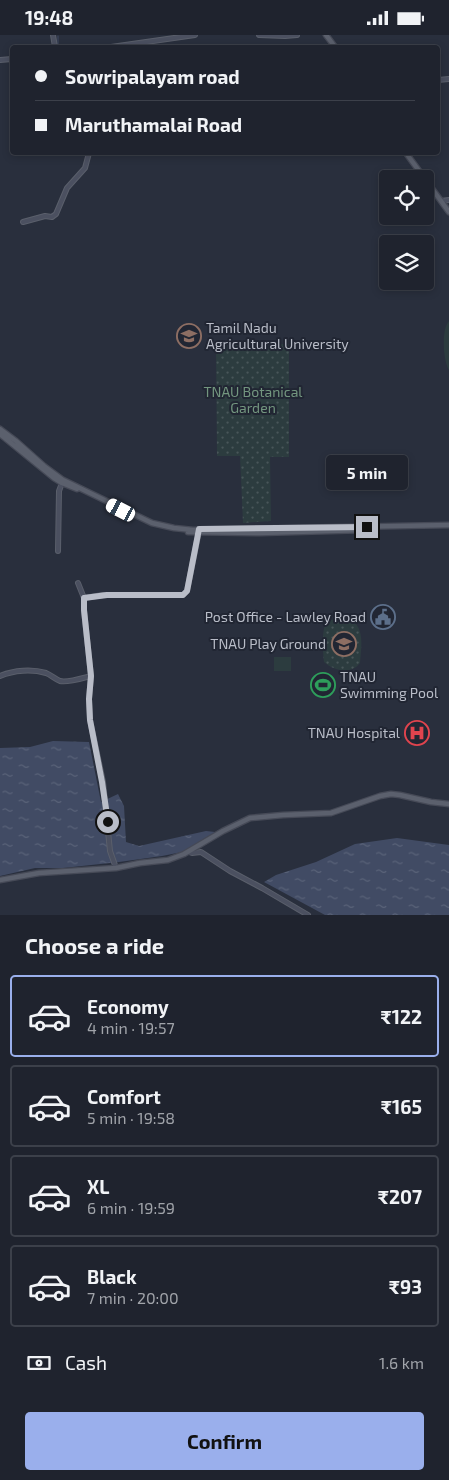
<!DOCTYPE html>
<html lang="en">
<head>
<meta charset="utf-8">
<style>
  :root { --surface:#1f232e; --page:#2c2f3a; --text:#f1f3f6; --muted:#a1a4aa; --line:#3c404a; --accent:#9aafec }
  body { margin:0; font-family:"Exo 2",sans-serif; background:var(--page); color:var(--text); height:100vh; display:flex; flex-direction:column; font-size:19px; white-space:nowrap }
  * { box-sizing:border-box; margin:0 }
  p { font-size:16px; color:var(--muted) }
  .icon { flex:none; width:28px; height:28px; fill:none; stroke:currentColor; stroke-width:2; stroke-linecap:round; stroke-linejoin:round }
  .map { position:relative; height:880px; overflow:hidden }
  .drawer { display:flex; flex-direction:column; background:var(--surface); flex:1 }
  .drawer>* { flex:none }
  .guide { position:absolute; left:10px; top:10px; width:430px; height:110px; border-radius:5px; box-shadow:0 2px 8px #0003,0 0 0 1px var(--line); display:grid; align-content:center; height:110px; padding:0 25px; background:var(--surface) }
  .controls { position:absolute; left:379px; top:135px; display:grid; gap:10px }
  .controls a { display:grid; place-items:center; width:55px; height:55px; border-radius:5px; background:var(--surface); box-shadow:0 2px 8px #0003,0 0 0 1px var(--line); font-size:25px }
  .end { position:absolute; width:22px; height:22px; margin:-11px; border:6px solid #b9bdc8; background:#111; box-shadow:0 0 0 2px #111 }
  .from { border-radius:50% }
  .bubble { position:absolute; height:35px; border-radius:5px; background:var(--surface); box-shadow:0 2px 8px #0003,0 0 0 1px var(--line); font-size:16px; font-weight:700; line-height:35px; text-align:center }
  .car { position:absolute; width:15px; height:30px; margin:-15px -8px; border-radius:6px; box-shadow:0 0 4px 1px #0007; background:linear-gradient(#fff 24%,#345 0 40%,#fff 0 76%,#345 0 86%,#fff 0) }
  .guide b { display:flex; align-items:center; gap:18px; height:48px; font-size:19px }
  .guide b+b { border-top:1px solid var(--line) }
  .guide i { width:12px; height:12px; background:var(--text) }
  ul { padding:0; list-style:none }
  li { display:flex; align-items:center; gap:15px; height:82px; margin:0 10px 8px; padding:0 15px; border:2px solid var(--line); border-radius:5px }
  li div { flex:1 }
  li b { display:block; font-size:19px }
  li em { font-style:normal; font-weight:700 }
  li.active { border-color:var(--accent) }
  li>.icon { width:45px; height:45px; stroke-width:1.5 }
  h2 { padding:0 25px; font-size:22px; line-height:60px }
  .pay { display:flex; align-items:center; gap:12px; height:55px; padding:0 25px; font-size:19px }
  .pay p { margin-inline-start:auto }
  .primary-button { display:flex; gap:10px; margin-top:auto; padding:10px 25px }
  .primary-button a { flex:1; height:58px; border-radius:5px; background:var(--accent); color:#111; font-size:20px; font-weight:700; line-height:58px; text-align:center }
  .status { display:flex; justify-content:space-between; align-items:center; height:35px; padding:0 25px; background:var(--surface); direction:ltr }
  .status svg { height:14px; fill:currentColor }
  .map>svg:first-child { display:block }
  .green { fill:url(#green-dots) }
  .pitch { fill:#2c3c3f }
  .water { fill:url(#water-ripples) }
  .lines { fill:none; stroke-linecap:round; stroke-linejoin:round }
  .stream { stroke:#414b64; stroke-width:1 }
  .secondary-casing { stroke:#5a5f6b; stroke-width:6 }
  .primary-casing { stroke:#464a57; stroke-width:7 }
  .secondary { stroke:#4b5060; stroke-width:4 }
  .primary { stroke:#5b606d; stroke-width:4.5 }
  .route { stroke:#b9bdc8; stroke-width:6 }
  .labels { text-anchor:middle; stroke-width:4; stroke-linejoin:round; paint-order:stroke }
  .poi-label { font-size:14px; fill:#b9bdc8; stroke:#212633; text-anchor:end }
  .park-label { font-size:14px; fill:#73967f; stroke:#212633 }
</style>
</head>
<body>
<div class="status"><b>19:48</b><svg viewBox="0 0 49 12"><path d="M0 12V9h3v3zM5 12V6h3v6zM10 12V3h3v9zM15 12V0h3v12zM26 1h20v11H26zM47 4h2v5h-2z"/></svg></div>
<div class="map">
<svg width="449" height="880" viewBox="0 0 449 880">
  <defs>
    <pattern id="green-dots" width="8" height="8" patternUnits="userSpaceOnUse" patternTransform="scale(1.25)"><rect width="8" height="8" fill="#2c3c3f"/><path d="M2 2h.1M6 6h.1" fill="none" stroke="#485659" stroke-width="1.8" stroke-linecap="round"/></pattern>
    <pattern id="water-ripples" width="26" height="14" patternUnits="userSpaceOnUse" patternTransform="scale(1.25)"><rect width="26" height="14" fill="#414b64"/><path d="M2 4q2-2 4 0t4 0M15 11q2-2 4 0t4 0" fill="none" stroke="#5a6379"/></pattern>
  </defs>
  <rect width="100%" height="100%" fill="#292f3d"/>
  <path class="green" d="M289 309V422H270L271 486 243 488 240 421H217L216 310Z
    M347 584C366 589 361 612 360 628 351 640 334 636 324 627 323 618 321 593 327 587 332 583 341 584 347 584Z"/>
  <path class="pitch" d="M449 286V335C443 326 441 294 449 286Z
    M274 622H291V636H274Z"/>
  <path class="water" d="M53 706 89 707 101 767 118 759 124 771 126 807 139 811 206 796 215 797 182 817 162 821 119 827 63 833H35L0 841V713L30 712Z
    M397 803 449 810V880H325L264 847 276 840 316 827 355 809Z"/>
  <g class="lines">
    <path class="stream" d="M58 1V12"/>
    <defs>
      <path id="secondary" d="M53 0 55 12
        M259 0 285 1 297 0
        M111 12 195 0
        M0 25 12 24
        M438 45 449 44
        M441 166 449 165
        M23 187 45 181 52 182 56 179 67 153 85 133 89 118
        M58 516 59 456 62 448
        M78 548 84 563V575L91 641 89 664 90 685 103 747 110 816 116 833
        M84 563 103 560H183L187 556 199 496
        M0 641C14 635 32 634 46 638 51 640 55 644 60 646 67 648 83 643 91 641
        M189 817 192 818 201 817 230 836 262 853 308 880"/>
      <path id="primary" d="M326 0 335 12
        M406 118 425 144
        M425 144 449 177
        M0 394 16 406 44 431 63 445 152 488 174 493 193 495 449 490
        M0 399 54 443 62 448 77 454
        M188 497 260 498 365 495
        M0 845 39 838 116 833 140 828 168 825 184 819 223 796 250 783 283 780 331 778 380 761 391 759 400 760 431 767 449 769"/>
    </defs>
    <use href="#secondary" class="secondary-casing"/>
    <use href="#primary" class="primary-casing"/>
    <use href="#secondary" class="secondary"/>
    <use href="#primary" class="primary"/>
  </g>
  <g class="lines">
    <path class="route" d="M108 787 102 747 90 685 89 664 91 641 84 575V563L107 560H183L187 556 199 494 367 492"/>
  </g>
  <defs>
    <symbol id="university-ring" viewBox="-11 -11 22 22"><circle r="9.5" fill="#212633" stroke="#8d6e63" stroke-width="1.5"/><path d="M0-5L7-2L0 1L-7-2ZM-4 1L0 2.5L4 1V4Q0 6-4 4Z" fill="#8d6e63"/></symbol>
    <symbol id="civic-ring" viewBox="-11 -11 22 22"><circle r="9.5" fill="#212633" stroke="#5c6f8a" stroke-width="1.5"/><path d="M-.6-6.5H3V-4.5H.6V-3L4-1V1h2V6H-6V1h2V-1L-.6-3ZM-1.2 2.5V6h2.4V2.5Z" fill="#5c6f8a"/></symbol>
    <symbol id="stadium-ring" viewBox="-11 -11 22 22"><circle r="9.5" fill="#212633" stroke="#2e9e5b" stroke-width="1.5"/><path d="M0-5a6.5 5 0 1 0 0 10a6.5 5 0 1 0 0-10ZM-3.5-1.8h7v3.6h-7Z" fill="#2e9e5b"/></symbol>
    <symbol id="hospital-ring" viewBox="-11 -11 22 22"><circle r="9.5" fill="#212633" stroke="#e0444e" stroke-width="1.5"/><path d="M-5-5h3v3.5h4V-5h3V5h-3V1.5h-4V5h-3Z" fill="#e0444e"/></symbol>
  </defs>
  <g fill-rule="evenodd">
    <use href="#university-ring" x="175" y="287" width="28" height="28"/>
    <use href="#civic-ring" x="369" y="568" width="28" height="28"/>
    <use href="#university-ring" x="330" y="595" width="28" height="28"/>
    <use href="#stadium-ring" x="309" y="636" width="28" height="28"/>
    <use href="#hospital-ring" x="403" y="684" width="28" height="28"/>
  </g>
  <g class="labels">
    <g class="poi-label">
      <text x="206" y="298" text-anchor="start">Tamil Nadu<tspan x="206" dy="16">Agricultural University</tspan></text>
      <text x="366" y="587">Post Office - Lawley Road</text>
      <text x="326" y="614">TNAU Play Ground</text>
      <text x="340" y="647" text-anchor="start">TNAU<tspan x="340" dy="16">Swimming Pool</tspan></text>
      <text x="400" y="703">TNAU Hospital</text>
    </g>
    <g class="park-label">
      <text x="253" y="362">TNAU Botanical<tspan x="253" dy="16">Garden</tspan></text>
    </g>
  </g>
</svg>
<div class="controls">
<a><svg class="icon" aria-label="locate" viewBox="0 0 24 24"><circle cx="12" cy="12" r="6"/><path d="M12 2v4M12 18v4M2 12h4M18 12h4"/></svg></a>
<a><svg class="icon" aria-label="layers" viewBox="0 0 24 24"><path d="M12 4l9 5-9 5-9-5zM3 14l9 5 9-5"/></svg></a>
</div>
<i class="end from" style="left:108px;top:787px"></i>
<i class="end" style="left:367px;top:492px"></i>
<div class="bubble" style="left:326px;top:420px;width:82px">5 min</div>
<i class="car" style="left:121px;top:475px;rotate:297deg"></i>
<div class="guide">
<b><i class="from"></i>Sowripalayam road</b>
<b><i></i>Maruthamalai Road</b>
</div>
</div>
<section class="drawer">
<h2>Choose a ride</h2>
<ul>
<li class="active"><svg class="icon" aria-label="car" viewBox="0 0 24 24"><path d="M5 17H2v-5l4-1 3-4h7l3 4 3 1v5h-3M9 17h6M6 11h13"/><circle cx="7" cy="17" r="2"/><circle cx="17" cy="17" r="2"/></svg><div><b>Economy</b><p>4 min · 19:57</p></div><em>₹122</em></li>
<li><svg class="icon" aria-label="car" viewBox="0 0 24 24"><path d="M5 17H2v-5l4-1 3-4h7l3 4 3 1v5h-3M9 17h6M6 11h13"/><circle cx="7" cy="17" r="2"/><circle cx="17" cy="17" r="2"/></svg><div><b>Comfort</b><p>5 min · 19:58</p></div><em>₹165</em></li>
<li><svg class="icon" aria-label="car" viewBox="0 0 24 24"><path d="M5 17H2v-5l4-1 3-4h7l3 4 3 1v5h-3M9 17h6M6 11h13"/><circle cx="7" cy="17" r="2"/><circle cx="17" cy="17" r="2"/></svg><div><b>XL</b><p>6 min · 19:59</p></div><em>₹207</em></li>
<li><svg class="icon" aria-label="car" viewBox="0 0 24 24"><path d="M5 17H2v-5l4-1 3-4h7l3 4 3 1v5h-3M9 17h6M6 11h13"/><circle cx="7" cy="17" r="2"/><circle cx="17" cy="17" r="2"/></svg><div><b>Black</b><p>7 min · 20:00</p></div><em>₹93</em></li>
</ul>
<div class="pay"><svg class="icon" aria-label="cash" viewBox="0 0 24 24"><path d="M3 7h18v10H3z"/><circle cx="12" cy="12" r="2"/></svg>Cash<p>1.6 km</p></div>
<div class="primary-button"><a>Confirm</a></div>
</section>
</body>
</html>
